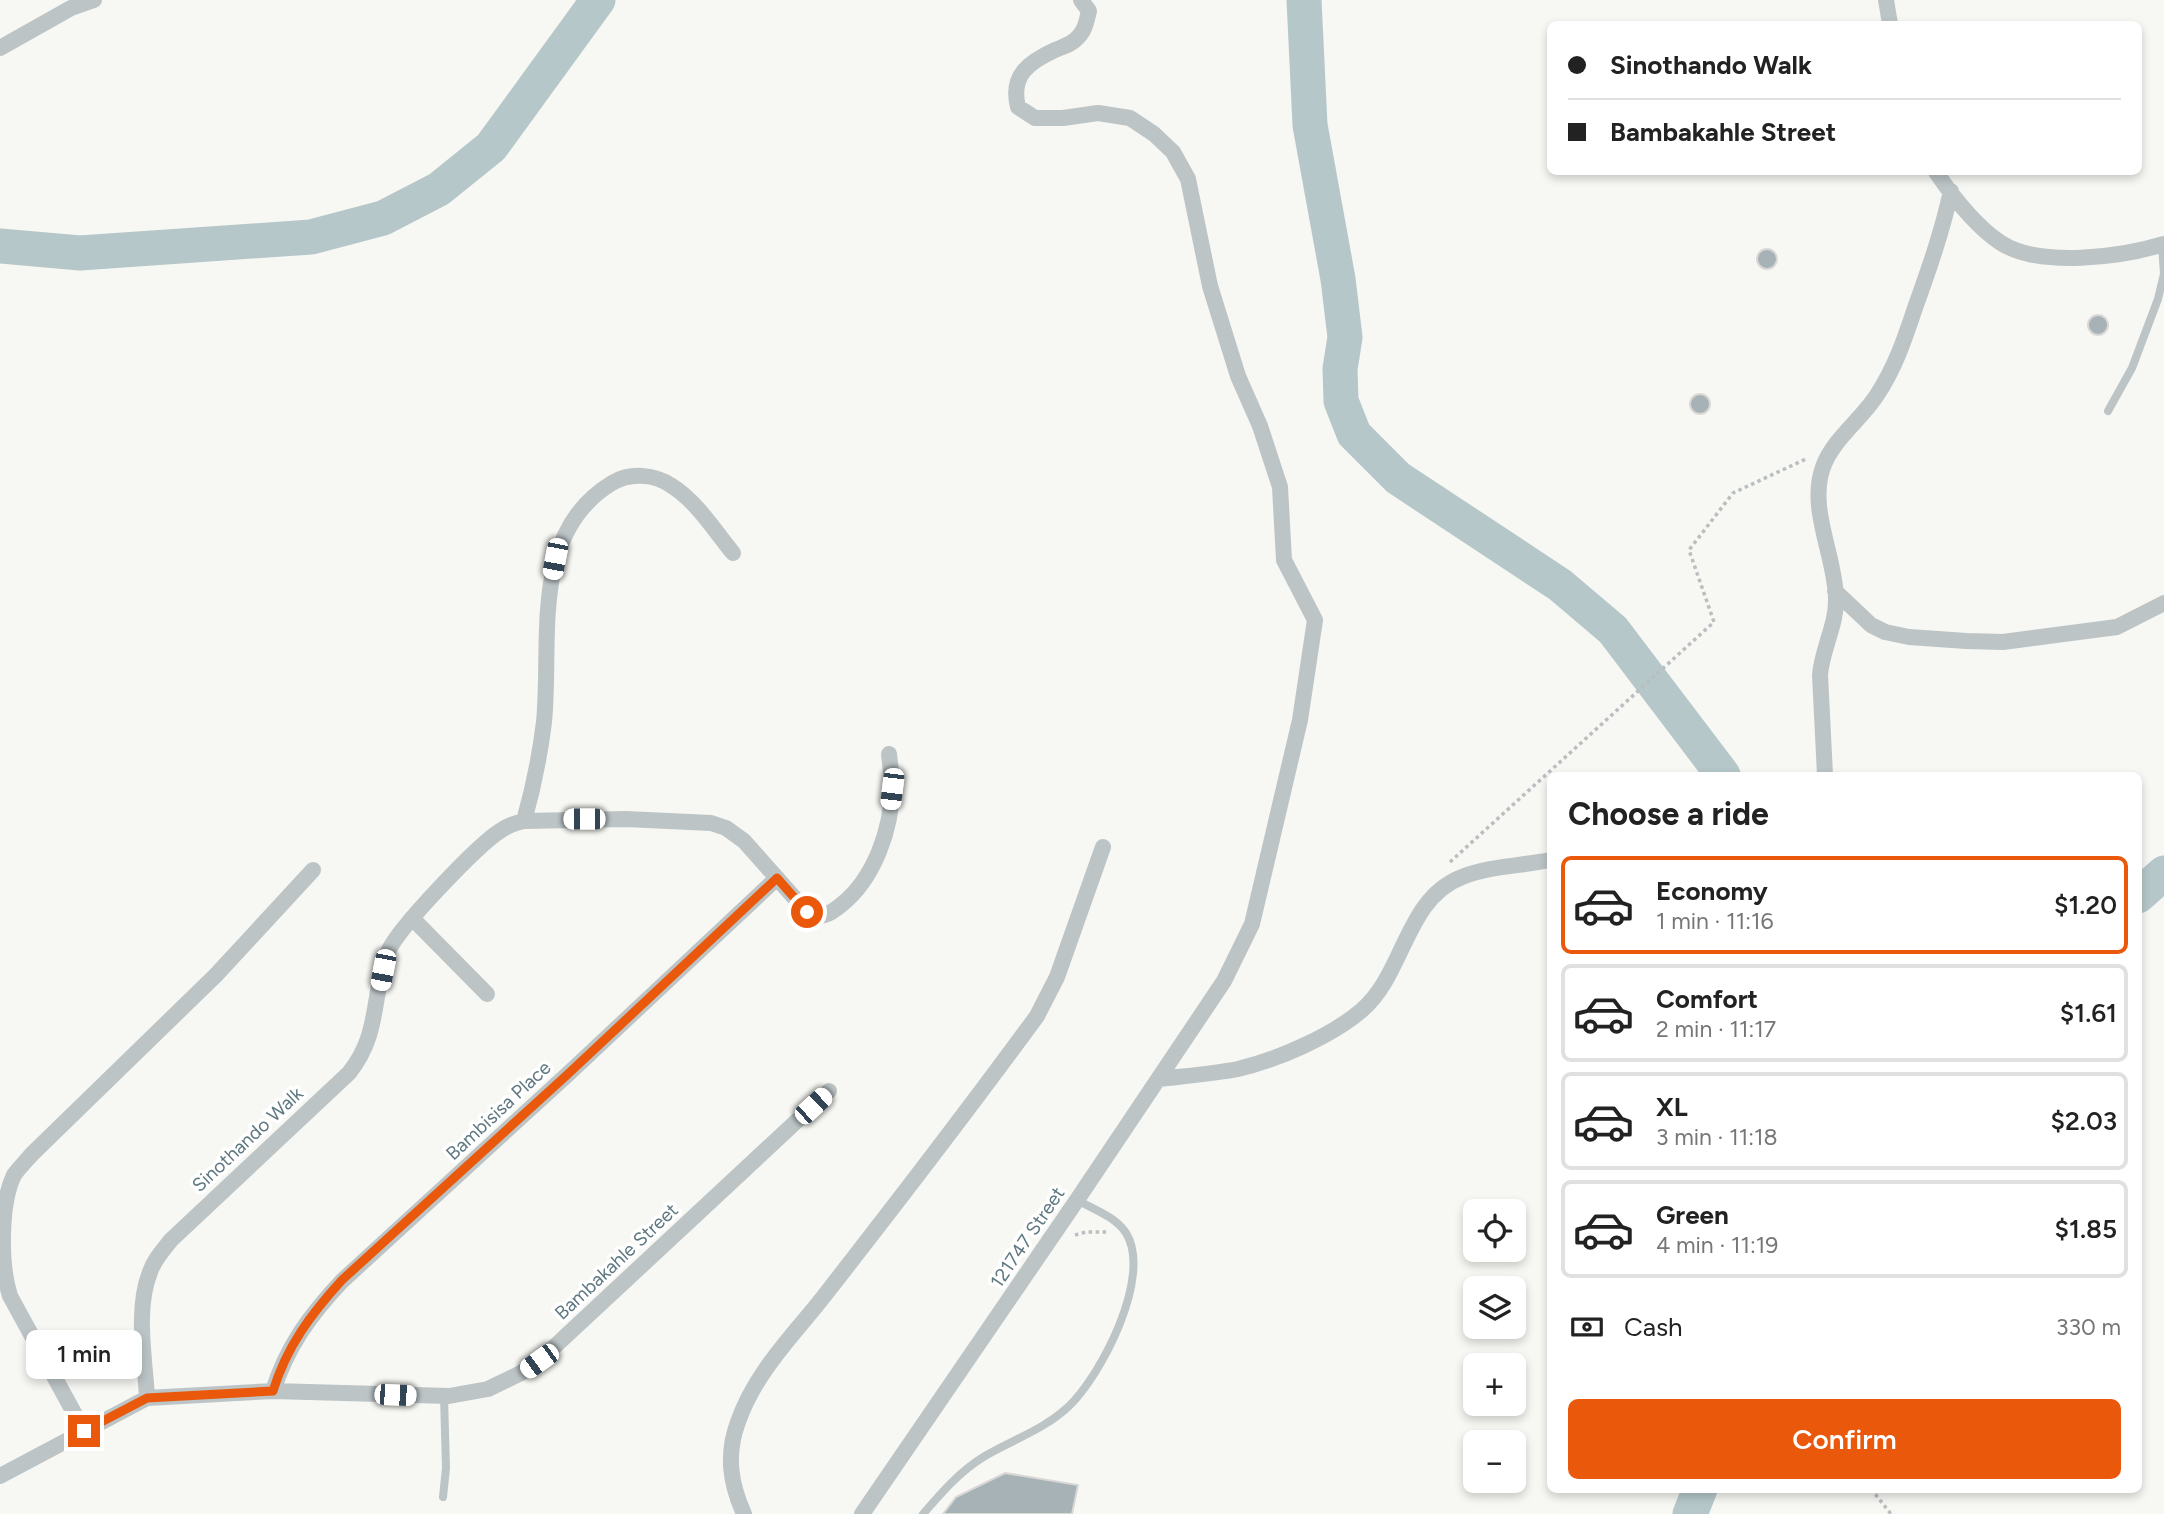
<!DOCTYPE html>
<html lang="en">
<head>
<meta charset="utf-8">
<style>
  :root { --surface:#fff; --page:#f6f6f6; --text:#222; --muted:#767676; --line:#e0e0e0; --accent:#ea580c }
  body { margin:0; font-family:Figtree,sans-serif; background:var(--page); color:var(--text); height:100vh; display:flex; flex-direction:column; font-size:26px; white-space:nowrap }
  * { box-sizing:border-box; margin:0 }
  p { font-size:23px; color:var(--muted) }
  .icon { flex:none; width:38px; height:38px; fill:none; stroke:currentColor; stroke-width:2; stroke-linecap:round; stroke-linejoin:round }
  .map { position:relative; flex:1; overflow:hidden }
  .sheet { position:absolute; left:1547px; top:772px; width:595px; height:721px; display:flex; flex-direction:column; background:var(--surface); border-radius:10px; box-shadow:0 4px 10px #0003 }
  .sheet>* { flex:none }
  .banner { position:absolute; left:1547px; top:21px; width:595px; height:154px; border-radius:10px; box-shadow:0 4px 10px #0003; display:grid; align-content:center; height:154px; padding:0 21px; background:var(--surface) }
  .controls { position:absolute; left:1463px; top:1199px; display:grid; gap:14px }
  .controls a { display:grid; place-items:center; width:63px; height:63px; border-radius:10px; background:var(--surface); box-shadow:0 4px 10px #0003; font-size:35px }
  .end { position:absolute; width:32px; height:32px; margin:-16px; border:9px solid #ea580c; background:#fff; box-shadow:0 0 0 4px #fff }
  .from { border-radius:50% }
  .bubble { position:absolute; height:49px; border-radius:10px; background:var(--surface); box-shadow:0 4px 10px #0003; font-size:23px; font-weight:600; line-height:49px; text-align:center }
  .car { position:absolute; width:21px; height:42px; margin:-21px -10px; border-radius:9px; box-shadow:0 0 5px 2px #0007; background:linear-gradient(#fff 24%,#345 0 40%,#fff 0 76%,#345 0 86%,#fff 0) }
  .banner b { display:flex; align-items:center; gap:24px; height:66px; font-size:26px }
  .banner b+b { border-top:2px solid var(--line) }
  .banner i { width:18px; height:18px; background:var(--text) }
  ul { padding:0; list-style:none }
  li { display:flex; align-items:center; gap:21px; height:98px; margin:0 14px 10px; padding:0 7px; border:4px solid var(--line); border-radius:10px }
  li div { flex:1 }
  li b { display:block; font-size:26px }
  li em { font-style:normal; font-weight:600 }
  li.current { border-color:var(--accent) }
  li>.icon { width:63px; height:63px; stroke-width:1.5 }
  h2 { padding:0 21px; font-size:32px; line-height:84px }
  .pay { display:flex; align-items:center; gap:18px; height:77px; padding:0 21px; font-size:26px }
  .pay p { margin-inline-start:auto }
  .primary-button { display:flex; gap:14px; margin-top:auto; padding:14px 21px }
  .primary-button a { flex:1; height:80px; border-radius:10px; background:var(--accent); color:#fff; font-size:28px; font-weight:600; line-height:80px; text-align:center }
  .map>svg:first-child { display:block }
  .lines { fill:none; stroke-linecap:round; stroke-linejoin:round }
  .river { stroke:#b5c7c9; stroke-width:35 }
  .building { fill:#a6b2b6; stroke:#d9d8d6; stroke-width:2 }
  .path { stroke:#b9bec0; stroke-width:3.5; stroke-dasharray:3.5 3.5; stroke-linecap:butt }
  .lane { stroke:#bcc4c6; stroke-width:8 }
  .street { stroke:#bcc4c6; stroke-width:16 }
  .route { stroke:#ea580c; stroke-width:9 }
  .labels { text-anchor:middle; stroke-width:7; stroke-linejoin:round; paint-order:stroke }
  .street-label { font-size:19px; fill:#5f7881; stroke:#fff }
</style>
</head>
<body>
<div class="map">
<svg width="2164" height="1514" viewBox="0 0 2164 1514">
  <rect width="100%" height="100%" fill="#f7f7f3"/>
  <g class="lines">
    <path class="river" d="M1304 0 1310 125 1338 279 1345 337 1340 369 1341 401 1354 434 1398 478 1560 585 1613 630 1723 775
      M0 246 80 253 311 237 383 218 439 189 491 147 598 0
      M2138 896 2164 873
      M1690 1514 1700 1489"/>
  </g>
  <path class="building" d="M1757 259a10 10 0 1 1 20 0a10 10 0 1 1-20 0Z
    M2088 325a10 10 0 1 1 20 0a10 10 0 1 1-20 0Z
    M1690 404a10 10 0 1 1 20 0a10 10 0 1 1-20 0Z
    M1005 1473 1078 1485 1072 1514H943L956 1497Z"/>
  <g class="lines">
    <path class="path" d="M1450 862 1714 622 1689 550 1733 493 1808 458
      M1075 1235 1086 1232H1106
      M1871 1489 1891 1514"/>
    <path class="lane" d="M2108 411 2132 368 2158 299 2164 274 2162 245
      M443 1497 446 1468 444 1396
      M923 1514C942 1492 960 1471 985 1456 1014 1439 1043 1430 1068 1407 1101 1376 1153 1276 1126 1233 1116 1217 1093 1209 1077 1200"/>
    <path class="street" d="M1886 0 1890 24
      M0 48 71 8 94 0
      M1936 172C1953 197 1975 226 2001 243 2040 268 2122 257 2164 244
      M1835 591 1871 625 1885 632 1909 637 1966 641 2003 642 2117 627 2164 603
      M1825 775 1820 675C1822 649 1837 624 1836 598 1835 555 1808 509 1823 467 1833 439 1861 420 1877 395 1895 368 1905 338 1915 308 1929 269 1942 232 1951 191
      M524 821C533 789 540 755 544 722 552 641 529 533 612 483 630 472 655 474 672 486 696 501 715 531 733 553
      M412 918 487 994
      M1159 1079C1185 1076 1212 1074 1238 1069 1277 1060 1332 1036 1362 1010 1405 973 1405 899 1462 877 1490 866 1521 866 1550 860
      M273 1391C287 1346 311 1314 342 1281L568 1074 777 878
      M147 1398C145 1358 135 1310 150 1272 154 1260 163 1250 171 1240L349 1073C381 1033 371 996 388 952 397 929 478 845 500 831 507 826 515 823 524 821L626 819 711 823 726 828 744 841 807 912C821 920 830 914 841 905 874 879 892 829 892 787 892 776 890 765 889 754
      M84 1431 10 1296C0 1264 0 1204 14 1175 19 1168 26 1161 32 1154L216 975 313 870
      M0 1476 147 1398 273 1391 449 1396 488 1389 521 1373 539 1361 829 1091
      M744 1514C730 1483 726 1454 738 1422 756 1370 796 1333 828 1291 899 1200 969 1109 1037 1016L1057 977 1103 847
      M862 1514 1077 1200 1224 981 1252 924 1300 720 1315 620 1284 560 1280 487 1260 426 1238 376 1210 286 1188 179 1173 152 1154 134 1130 118 1098 113 1063 118H1035L1018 107C1010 75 1029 62 1055 50 1062 47 1070 45 1075 40 1085 32 1086 23 1089 11L1081 0"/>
  </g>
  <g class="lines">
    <path class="route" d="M84 1431 147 1398 273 1391C287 1346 311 1314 342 1280L568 1074 777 878 807 912"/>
  </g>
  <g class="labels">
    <g class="street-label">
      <text transform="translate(498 1110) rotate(-43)" y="7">Bambisisa Place</text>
      <text transform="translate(247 1139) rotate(-43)" y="7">Sinothando Walk</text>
      <text transform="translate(1027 1237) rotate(-56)" y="7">121747 Street</text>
      <text transform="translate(616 1261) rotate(-43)" y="7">Bambakahle Street</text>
    </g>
  </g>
</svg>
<div class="controls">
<a><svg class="icon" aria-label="locate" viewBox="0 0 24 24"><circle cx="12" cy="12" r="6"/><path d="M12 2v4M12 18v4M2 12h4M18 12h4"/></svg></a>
<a><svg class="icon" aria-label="layers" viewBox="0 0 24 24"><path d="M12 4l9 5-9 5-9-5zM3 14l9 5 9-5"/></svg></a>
<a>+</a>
<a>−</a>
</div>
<i class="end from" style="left:807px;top:912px"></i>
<i class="end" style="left:84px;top:1431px"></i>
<div class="bubble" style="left:26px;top:1330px;width:116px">1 min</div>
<i class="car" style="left:555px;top:559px;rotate:191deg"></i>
<i class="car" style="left:892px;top:789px;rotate:187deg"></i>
<i class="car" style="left:584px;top:819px;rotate:270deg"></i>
<i class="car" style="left:383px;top:970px;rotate:191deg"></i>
<i class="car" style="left:813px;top:1106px;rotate:47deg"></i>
<i class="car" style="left:539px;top:1361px;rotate:234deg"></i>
<i class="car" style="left:395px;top:1395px;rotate:92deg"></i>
<div class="banner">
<b><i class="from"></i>Sinothando Walk</b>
<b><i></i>Bambakahle Street</b>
</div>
<section class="sheet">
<h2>Choose a ride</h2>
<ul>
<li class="current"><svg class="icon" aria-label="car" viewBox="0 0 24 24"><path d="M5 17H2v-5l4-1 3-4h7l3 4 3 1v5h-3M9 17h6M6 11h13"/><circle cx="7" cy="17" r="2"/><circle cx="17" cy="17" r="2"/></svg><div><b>Economy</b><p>1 min · 11:16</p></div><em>$1.20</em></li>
<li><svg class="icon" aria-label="car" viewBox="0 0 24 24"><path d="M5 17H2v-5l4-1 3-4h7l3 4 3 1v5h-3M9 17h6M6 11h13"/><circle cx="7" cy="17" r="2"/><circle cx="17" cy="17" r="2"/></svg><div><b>Comfort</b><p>2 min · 11:17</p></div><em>$1.61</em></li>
<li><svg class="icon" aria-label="car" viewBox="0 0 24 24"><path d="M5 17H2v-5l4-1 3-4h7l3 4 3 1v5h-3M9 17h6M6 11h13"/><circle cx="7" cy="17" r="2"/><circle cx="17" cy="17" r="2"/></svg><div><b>XL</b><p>3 min · 11:18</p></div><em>$2.03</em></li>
<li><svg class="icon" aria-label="car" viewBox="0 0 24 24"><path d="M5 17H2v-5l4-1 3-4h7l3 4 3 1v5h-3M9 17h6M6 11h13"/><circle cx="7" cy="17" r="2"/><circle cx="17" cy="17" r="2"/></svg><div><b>Green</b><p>4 min · 11:19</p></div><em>$1.85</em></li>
</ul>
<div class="pay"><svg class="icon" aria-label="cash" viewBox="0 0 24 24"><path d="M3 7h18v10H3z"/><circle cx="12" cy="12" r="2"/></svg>Cash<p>330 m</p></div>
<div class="primary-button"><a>Confirm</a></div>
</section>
</div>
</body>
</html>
